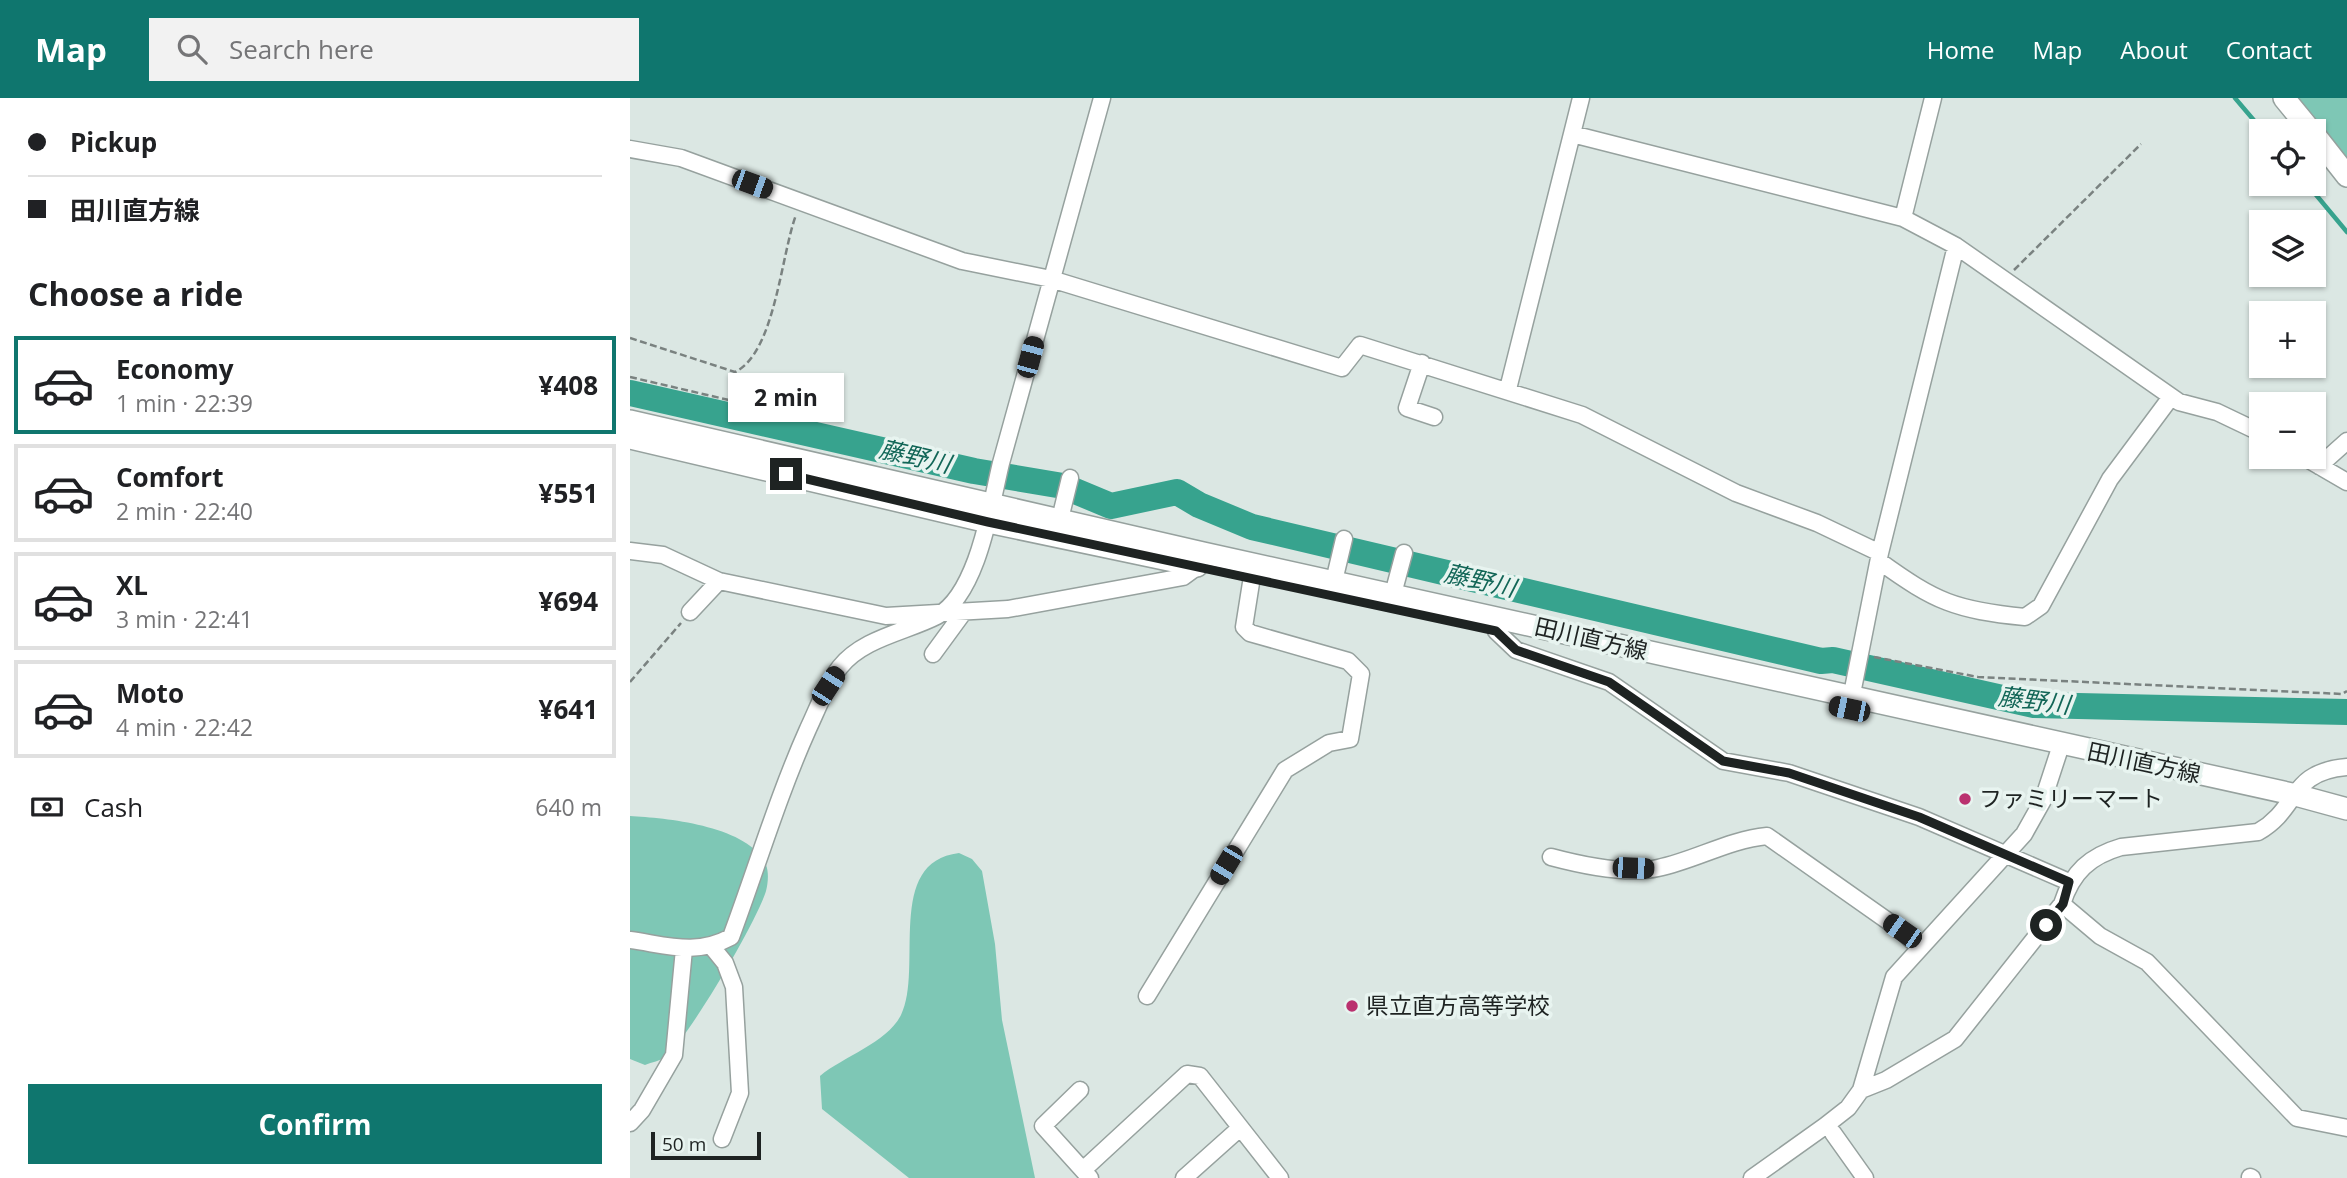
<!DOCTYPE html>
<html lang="en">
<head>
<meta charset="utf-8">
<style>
  :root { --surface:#fff; --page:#f2f2f2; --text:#202124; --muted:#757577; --line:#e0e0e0; --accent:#0f766e }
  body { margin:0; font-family:"Open Sans","Noto Sans JP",sans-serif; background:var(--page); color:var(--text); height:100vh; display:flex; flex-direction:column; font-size:26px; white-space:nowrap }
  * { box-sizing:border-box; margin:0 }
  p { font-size:23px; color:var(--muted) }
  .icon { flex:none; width:38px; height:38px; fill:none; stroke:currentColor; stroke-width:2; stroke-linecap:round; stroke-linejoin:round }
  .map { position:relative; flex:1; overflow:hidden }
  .sheet { display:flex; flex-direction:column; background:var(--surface); width:630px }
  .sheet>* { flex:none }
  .hud { display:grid; align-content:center; height:154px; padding:0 28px; background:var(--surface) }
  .fabs { position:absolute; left:1619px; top:21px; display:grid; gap:14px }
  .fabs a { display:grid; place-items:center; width:77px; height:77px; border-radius:0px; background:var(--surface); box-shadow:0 2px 5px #0004; font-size:35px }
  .scale { position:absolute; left:21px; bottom:18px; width:110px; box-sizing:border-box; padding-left:7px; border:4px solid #1e2322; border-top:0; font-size:19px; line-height:24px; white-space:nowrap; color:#1e2322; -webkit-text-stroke:5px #e8f4f0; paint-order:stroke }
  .end { position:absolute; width:32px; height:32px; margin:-16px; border:9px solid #1e2322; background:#fff; box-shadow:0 0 0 4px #fff }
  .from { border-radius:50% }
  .bubble { position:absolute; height:49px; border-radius:0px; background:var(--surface); box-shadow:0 2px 5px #0004; font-size:23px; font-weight:700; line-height:49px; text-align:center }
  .car { position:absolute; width:21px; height:42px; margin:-21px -10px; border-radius:9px; box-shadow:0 0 5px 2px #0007; background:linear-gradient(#222 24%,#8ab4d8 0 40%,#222 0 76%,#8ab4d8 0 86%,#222 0) }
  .hud b { display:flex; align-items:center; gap:24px; height:66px; font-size:26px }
  .hud b+b { border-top:2px solid var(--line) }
  .hud i { width:18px; height:18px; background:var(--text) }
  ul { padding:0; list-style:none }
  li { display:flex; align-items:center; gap:21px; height:98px; margin:0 14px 10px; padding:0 14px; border:4px solid var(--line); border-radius:0px }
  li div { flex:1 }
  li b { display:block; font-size:26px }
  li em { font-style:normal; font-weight:700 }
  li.on { border-color:var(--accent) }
  li>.icon { width:63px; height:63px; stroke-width:1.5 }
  h2 { padding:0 28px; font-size:32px; line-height:84px }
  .pay { display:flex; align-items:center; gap:18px; height:77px; padding:0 28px; font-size:26px }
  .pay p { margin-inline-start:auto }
  .primary-button { display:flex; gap:14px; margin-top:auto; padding:14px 28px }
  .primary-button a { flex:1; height:80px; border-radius:0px; background:var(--accent); color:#fff; font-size:28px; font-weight:700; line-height:80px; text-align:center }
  header { display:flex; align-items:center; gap:42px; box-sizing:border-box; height:98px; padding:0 35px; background:var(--accent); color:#fff }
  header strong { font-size:33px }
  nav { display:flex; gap:38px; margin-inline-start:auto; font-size:24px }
  .search { width:490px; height:63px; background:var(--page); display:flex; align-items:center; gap:18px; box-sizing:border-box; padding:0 24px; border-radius:0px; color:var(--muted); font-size:26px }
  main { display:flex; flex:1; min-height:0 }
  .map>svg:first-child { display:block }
  .green { fill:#7ec7b5 }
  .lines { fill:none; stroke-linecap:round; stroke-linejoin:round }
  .stream { stroke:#37a38e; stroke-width:4.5 }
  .river { stroke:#37a38e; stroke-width:26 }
  .minor-casing { stroke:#96a19e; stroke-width:19 }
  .major-casing { stroke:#96a19e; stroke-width:24 }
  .path { stroke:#7a8280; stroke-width:2.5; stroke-dasharray:7 3.5; stroke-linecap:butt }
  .minor { stroke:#fff; stroke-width:16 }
  .major { stroke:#fff; stroke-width:21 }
  .route { stroke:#1e2322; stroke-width:9 }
  .poi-dot { fill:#ba316f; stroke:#e8f4f0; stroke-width:2.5 }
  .labels { text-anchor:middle; stroke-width:7; stroke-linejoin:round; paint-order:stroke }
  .street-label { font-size:23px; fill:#1e2322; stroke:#e8f4f0 }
  .poi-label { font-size:23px; fill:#1e2322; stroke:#e8f4f0; text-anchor:start }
  .water-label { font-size:24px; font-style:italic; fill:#126657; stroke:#e8f4f0 }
</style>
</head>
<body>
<header>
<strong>Map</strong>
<div class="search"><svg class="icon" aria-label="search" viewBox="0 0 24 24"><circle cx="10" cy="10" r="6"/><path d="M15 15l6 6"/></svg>Search here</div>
<nav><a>Home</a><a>Map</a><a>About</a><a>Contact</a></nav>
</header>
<main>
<section class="sheet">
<div class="hud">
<b><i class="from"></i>Pickup</b>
<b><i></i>田川直方線</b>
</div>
<h2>Choose a ride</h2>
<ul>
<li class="on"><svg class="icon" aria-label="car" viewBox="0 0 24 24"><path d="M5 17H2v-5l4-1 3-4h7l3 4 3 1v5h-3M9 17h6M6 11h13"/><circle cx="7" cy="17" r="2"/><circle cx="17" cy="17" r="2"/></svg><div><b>Economy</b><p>1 min · 22:39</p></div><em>¥408</em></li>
<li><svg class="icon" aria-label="car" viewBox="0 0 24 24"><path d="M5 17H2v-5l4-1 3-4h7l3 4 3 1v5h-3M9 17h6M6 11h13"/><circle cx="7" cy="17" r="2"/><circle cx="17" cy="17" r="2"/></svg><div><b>Comfort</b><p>2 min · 22:40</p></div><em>¥551</em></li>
<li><svg class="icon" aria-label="car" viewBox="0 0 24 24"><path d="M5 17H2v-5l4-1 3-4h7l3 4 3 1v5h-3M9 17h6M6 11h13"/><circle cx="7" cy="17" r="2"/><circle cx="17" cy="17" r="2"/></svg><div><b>XL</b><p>3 min · 22:41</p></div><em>¥694</em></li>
<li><svg class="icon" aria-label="car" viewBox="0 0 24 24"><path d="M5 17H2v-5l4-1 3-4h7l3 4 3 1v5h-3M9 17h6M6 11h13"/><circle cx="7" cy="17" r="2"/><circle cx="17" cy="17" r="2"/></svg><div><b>Moto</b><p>4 min · 22:42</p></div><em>¥641</em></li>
</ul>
<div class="pay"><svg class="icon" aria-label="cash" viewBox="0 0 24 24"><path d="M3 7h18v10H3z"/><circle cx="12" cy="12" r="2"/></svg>Cash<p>640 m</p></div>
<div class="primary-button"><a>Confirm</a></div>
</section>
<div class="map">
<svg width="1717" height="1080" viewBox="0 0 1717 1080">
  <rect width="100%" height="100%" fill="#dbe7e3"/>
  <path class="green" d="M1666 0H1717V63Z
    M0 718C37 720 120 728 136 767 139 774 138 786 136 793 127 823 58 941 35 959 30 963 22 964 15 967L0 961Z
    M329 755 342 761 352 773 365 846 372 922 405 1080H279L192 1011 190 978C214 958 257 945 271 917 294 871 254 764 329 755Z"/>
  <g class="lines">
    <path class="stream" d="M1605 0 1633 33
      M1677 86 1717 134"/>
    <path class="river" d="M0 295 344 373 433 388 481 408 547 394 569 407 622 429 1191 563 1203 562 1404 607 1717 614"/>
    <defs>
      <path id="minor" d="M942 36 1273 120 1326 148 1549 304 1587 314 1631 335
        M0 51 51 60 332 163 421 181 712 270 730 247 952 317 1106 395 1187 425 1250 455
        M1273 120 1303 0
        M792 265 777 310 804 319
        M878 291 951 0
        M1674 359 1717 384
        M1689 368 1717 343
        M430 421 440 380
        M0 453 33 457 89 483 256 518 378 511 553 479 568 468
        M1249 463C1306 504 1325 512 1395 519L1411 508 1480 381 1541 299
        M704 483 714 441
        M763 496 774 455
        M60 514 89 483
        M869 519 866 533 886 552 979 584 1093 663 1159 675 1289 719 1439 784
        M303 556 333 515
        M1219 611 1250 455 1326 148
        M921 759C951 767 997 777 1028 770 1066 762 1098 742 1137 738L1272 833 1290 850
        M1432 806 1470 838 1517 864 1667 1020 1717 1030
        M0 842C37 847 66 858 101 839 127 769 148 698 178 631 188 610 196 587 210 569 233 540 276 534 307 518 348 496 361 406 371 365L472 0
        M82 849 95 865 104 889 110 995 92 1041
        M517 898 655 672 699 645 720 641 731 576 718 563 620 535 614 529 624 466
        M450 992 413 1028 460 1080
        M1231 992 1256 982 1325 941 1432 806C1442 774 1460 758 1491 749L1628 734C1670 710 1658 674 1717 669
        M0 1025 12 1012 44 957 54 851
        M1203 1035 1235 1080
        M453 1072 557 976 570 978 650 1080
        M1620 1079 1622 1080
        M554 1080 610 1030
        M1122 1080 1195 1028 1218 1010 1231 992 1264 879 1394 736 1413 702 1431 647"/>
      <path id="major" d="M1654 0 1681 33
        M1684 36 1717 78
        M0 323 573 455 1662 696 1717 711
        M0 340 358 424 567 468"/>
    </defs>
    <use href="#minor" class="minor-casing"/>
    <use href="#major" class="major-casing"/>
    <path class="path" d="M1384 172 1511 46
      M0 240 105 274C145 255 151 157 166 117
      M0 279 146 313
      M1244 559 1348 579 1712 596 1717 593
      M0 584 51 525"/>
    <use href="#minor" class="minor"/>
    <use href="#major" class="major"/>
  </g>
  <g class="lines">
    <path class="route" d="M156 376 358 424 866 533 886 552 979 584 1093 663 1159 675 1289 719 1439 784 1433 806 1416 827"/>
  </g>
  <g class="poi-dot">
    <circle cx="1335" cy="701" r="7"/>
    <circle cx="722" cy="908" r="7"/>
  </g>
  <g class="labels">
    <g class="street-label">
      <text transform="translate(961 541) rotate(13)" y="8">田川直方線</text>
      <text transform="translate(1514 665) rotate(12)" y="8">田川直方線</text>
    </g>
    <g class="poi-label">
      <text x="1349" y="709">ファミリーマート</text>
      <text x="736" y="916">県立直方高等学校</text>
    </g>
    <g class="water-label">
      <text transform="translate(285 359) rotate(13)" y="8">藤野川</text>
      <text transform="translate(850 483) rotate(13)" y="8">藤野川</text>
      <text transform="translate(1404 603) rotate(7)" y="8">藤野川</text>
    </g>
  </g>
</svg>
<div class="fabs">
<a><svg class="icon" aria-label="locate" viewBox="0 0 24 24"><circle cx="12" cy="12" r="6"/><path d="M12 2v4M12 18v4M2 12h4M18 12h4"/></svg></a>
<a><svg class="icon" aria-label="layers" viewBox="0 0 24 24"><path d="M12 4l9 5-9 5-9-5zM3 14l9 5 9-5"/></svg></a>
<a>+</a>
<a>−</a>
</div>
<div class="scale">50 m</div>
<i class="end from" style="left:1416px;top:827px"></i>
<i class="end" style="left:156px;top:376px"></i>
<div class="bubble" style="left:98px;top:275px;width:116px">2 min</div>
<i class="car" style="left:122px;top:86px;rotate:110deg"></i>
<i class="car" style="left:400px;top:259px;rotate:15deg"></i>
<i class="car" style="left:198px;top:588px;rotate:33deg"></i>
<i class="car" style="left:1219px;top:611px;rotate:282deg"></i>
<i class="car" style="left:596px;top:767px;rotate:211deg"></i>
<i class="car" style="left:1003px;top:770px;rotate:92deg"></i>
<i class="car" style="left:1272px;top:833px;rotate:305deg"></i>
</div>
</main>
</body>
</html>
